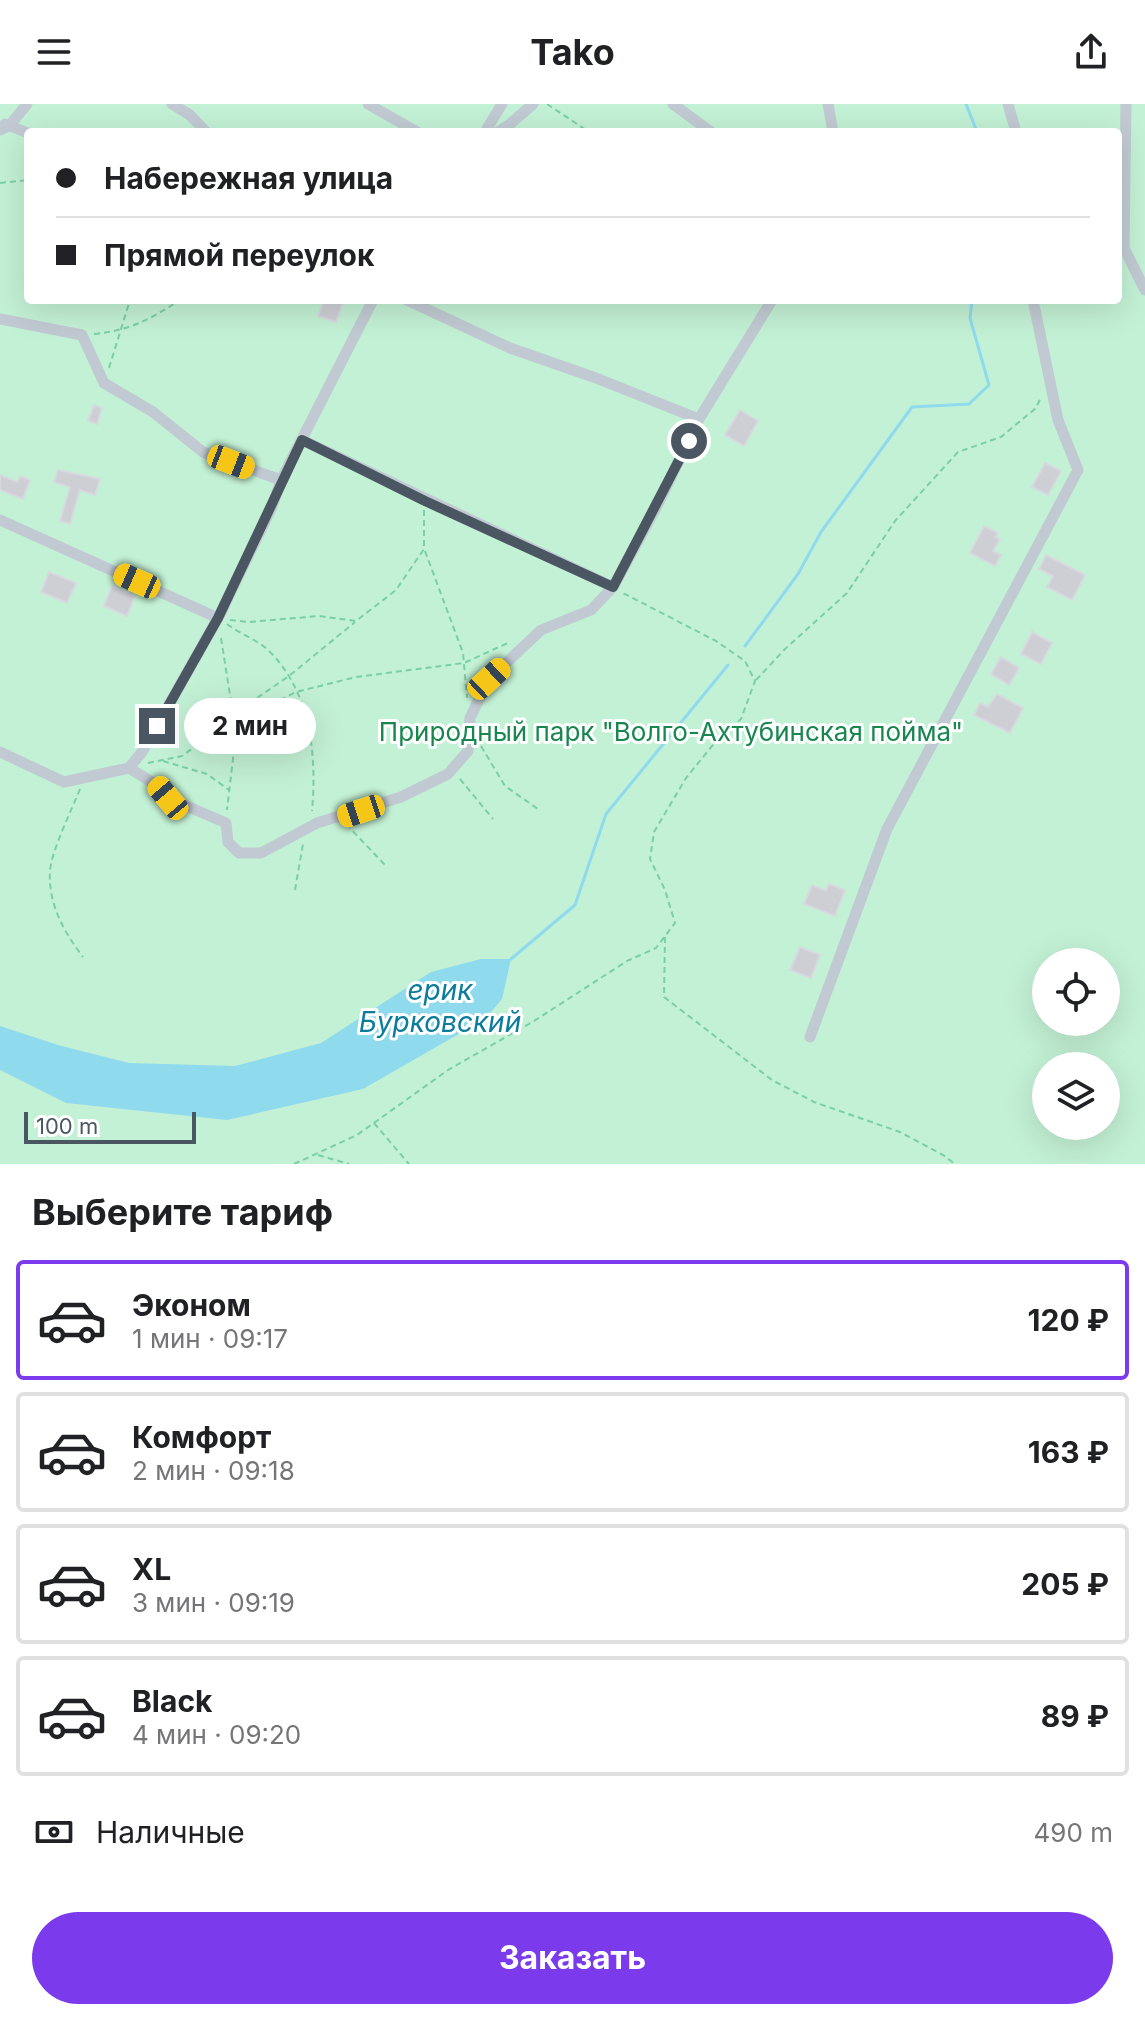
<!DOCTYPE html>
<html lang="ru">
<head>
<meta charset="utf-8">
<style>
  :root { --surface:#fff; --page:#f2f2f2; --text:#202124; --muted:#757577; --line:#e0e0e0; --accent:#7c3aed }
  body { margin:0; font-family:Inter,sans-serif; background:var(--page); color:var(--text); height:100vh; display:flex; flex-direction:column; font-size:30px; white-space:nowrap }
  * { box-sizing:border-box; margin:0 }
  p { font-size:26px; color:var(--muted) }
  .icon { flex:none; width:44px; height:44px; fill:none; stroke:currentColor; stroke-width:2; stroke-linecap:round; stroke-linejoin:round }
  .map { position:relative; height:1060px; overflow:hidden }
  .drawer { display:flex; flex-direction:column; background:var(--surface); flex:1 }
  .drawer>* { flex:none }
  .top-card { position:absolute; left:24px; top:24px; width:1098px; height:176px; border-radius:8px; box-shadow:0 8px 32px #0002; display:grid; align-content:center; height:176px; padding:0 32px; background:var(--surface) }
  .fabs { position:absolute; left:1032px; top:844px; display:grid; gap:16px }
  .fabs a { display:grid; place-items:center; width:88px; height:88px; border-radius:50%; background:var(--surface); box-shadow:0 8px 32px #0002; font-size:40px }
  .scale { position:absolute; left:24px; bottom:20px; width:172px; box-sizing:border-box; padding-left:8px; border:4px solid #4a5661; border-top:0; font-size:22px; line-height:28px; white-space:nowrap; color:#4a5661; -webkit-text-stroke:6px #fff; paint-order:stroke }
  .end { position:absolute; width:36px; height:36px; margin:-18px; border:10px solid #4a5661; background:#fff; box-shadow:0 0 0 4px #fff }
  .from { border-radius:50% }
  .bubble { position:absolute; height:56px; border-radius:28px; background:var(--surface); box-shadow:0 8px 32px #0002; font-size:26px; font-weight:700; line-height:56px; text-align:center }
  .car { position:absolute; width:24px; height:48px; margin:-24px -12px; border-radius:10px; box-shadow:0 0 6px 2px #0007; background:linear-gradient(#f5c518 24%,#345 0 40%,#f5c518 0 76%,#345 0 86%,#f5c518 0) }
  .top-card b { display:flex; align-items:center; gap:28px; height:76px; font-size:30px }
  .top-card b+b { border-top:2px solid var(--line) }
  .top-card i { width:20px; height:20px; background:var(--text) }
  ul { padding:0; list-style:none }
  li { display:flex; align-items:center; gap:24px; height:120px; margin:0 16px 12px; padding:0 16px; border:4px solid var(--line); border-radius:8px }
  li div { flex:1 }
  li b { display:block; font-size:30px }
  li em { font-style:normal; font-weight:700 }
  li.selected { border-color:var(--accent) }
  li>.icon { width:72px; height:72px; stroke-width:1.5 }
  h2 { padding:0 32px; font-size:36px; line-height:96px }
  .pay { display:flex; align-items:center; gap:20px; height:88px; padding:0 32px; font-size:30px }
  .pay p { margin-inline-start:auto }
  .action { display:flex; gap:16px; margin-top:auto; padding:16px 32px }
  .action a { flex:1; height:92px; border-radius:48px; background:var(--accent); color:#fff; font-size:32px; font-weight:700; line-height:92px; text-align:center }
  header { display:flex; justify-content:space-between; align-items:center; height:104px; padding:0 32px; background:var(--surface); font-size:36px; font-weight:700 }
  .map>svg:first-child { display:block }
  .green { fill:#c3f1d5; fill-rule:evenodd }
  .water { fill:#90daee }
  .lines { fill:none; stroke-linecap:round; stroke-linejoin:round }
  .stream { stroke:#90daee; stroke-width:3 }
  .building { fill:#cdcfd5; stroke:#d7d9de; stroke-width:2 }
  .path { stroke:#7ad0a6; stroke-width:2; stroke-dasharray:6 4; stroke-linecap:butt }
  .street { stroke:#c1cad2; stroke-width:11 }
  .route { stroke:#4a5661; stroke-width:10 }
  .labels { text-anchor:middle; stroke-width:6; stroke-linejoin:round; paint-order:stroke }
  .park-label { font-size:26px; fill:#17864f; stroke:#fff }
  .water-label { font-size:28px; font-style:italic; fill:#0c7c9b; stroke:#fff }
</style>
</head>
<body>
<header><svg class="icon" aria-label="menu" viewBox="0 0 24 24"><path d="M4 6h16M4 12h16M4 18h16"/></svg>Tako<svg class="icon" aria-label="share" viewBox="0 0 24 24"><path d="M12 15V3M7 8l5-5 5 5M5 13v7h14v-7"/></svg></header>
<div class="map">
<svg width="1145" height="1060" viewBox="0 0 1145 1060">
  <rect width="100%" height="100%" fill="#f5f3f3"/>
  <path class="green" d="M0 0H1145V1060H0ZM28 28H1118V196H28ZM1046 858H1106V918H1046ZM1046 962H1106V1022H1046Z"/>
  <path class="water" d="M481 855H511L502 895 485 915 363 985 227 1016 66 999 0 966V922L58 941 129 959 235 962 321 939 431 868Z"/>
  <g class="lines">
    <path class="stream" d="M966 0 977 28
      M745 542 798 470 821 428 912 303 969 300 989 281 970 214 972 196
      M511 855 575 801 606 710 728 561"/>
  </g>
  <path class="building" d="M324 196 343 198 336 218 318 212Z
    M94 301 102 304 97 320 88 317Z
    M740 306 758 317 744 342 725 331Z
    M1045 359 1061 367 1048 391 1032 383Z
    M58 366 100 375 95 391 80 386 70 420 60 417 70 383 54 378Z
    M0 371 17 378 20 372 30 376 23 395 0 386Z
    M984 422 998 429 995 433 1000 435 993 447 1001 451 995 462 970 449Z
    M1046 451 1085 471 1072 496 1047 483 1053 472 1039 465Z
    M49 468 76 479 67 499 41 488Z
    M112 482 135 492 127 512 104 502Z
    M1032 528 1052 539 1041 560 1021 550Z
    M1001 553 1019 564 1009 581 991 570Z
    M997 590 1023 604 1010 629 974 611 980 599 988 603Z
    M829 780 845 786 835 812 804 800 812 781 826 787Z
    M800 843 820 851 811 874 790 866Z"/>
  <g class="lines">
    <path class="path" d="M547 0 589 28
      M0 79 28 76
      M94 230C131 226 149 216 180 196
      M109 264 130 196
      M425 447 463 549 467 594
      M230 516 249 518 319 512 356 517 396 486 424 445V406
      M227 520C240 530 258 536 269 547 311 588 317 652 312 707
      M221 534 236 629 227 706
      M756 576 785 545 847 489 895 417 958 348 1001 333 1036 304 1041 293
      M234 615 251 611 296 588 356 573 464 559 510 538
      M481 642 505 682 538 705
      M163 657 207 670 229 686
      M148 659 182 652 233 615 251 598 289 572 355 518
      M460 675 493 715
      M80 685C72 705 51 748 50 767 48 800 64 828 83 853
      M346 720 386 762
      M295 786 303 740
      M665 833 664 893 772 976 814 998 900 1028 943 1051 955 1060
      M374 1019 409 1060
      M318 1051 349 1060
      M294 1060 357 1031 448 966 534 917 627 857 656 844 675 819 665 786 650 755 654 728 686 674 712 642 741 615 755 577 745 557 716 537 621 488"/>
    <path class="street" d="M172 0 190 11 206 28
      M368 0 417 28
      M673 0 711 28
      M828 0 833 28
      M1008 0 1016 28
      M1126 0 1124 144 1145 186
      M5 20 28 29
      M0 26 10 21 27 0
      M485 28 502 0
      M498 28 509 21 533 0
      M407 196 510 244 596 274 699 315
      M0 215 82 231 104 279 153 308 203 348 281 376
      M302 336 613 483
      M0 416 218 514
      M0 648 64 678 129 664 155 680 168 694 226 719 228 738 239 749H261L317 719 401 693 448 670 468 647 470 614 489 575 541 526 591 506 613 483 657 402 699 315 772 196
      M129 664 142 648 218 514 272 403 281 376 373 196
      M810 933 887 725 1078 366 1058 316 1033 196"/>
  </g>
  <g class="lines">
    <path class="route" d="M157 622 218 514 302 336 425 397 613 483 689 337"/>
  </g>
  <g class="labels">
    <g class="park-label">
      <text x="671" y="637">Природный парк "Волго-Ахтубинская пойма"</text>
    </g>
    <g class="water-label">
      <text x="440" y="896">ерик<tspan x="440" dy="32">Бурковский</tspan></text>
    </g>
  </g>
</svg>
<div class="fabs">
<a><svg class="icon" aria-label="locate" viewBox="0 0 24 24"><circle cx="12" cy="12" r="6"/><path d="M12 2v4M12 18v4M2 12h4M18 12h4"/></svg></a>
<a><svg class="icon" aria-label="layers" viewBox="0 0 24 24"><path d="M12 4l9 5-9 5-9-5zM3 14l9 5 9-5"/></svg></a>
</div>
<div class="scale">100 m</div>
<i class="end from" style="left:689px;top:337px"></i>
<i class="end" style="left:157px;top:622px"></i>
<div class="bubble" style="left:184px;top:594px;width:132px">2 мин</div>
<i class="car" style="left:231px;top:358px;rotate:111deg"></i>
<i class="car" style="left:137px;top:477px;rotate:294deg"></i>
<i class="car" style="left:489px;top:575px;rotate:47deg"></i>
<i class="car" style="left:168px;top:694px;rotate:320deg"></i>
<i class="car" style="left:361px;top:707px;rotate:252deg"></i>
<div class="top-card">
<b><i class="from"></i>Набережная улица</b>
<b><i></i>Прямой переулок</b>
</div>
</div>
<section class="drawer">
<h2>Выберите тариф</h2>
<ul>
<li class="selected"><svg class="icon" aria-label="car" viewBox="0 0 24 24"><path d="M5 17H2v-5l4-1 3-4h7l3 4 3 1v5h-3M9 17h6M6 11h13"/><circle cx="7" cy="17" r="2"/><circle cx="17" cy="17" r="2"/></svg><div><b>Эконом</b><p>1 мин · 09:17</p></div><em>120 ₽</em></li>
<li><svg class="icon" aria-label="car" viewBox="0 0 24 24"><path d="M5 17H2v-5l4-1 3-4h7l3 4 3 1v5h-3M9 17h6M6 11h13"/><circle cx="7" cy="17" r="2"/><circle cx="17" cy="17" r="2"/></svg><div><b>Комфорт</b><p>2 мин · 09:18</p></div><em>163 ₽</em></li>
<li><svg class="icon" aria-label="car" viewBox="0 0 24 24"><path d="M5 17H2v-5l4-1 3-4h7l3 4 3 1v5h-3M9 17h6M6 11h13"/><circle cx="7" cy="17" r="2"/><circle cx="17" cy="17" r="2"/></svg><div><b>XL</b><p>3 мин · 09:19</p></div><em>205 ₽</em></li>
<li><svg class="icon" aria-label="car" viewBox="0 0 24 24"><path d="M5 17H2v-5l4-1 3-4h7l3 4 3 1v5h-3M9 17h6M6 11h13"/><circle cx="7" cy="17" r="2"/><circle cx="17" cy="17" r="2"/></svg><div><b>Black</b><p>4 мин · 09:20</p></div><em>89 ₽</em></li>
</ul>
<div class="pay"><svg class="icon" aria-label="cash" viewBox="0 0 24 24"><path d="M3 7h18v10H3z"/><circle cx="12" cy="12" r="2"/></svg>Наличные<p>490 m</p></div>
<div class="action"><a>Заказать</a></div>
</section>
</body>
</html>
